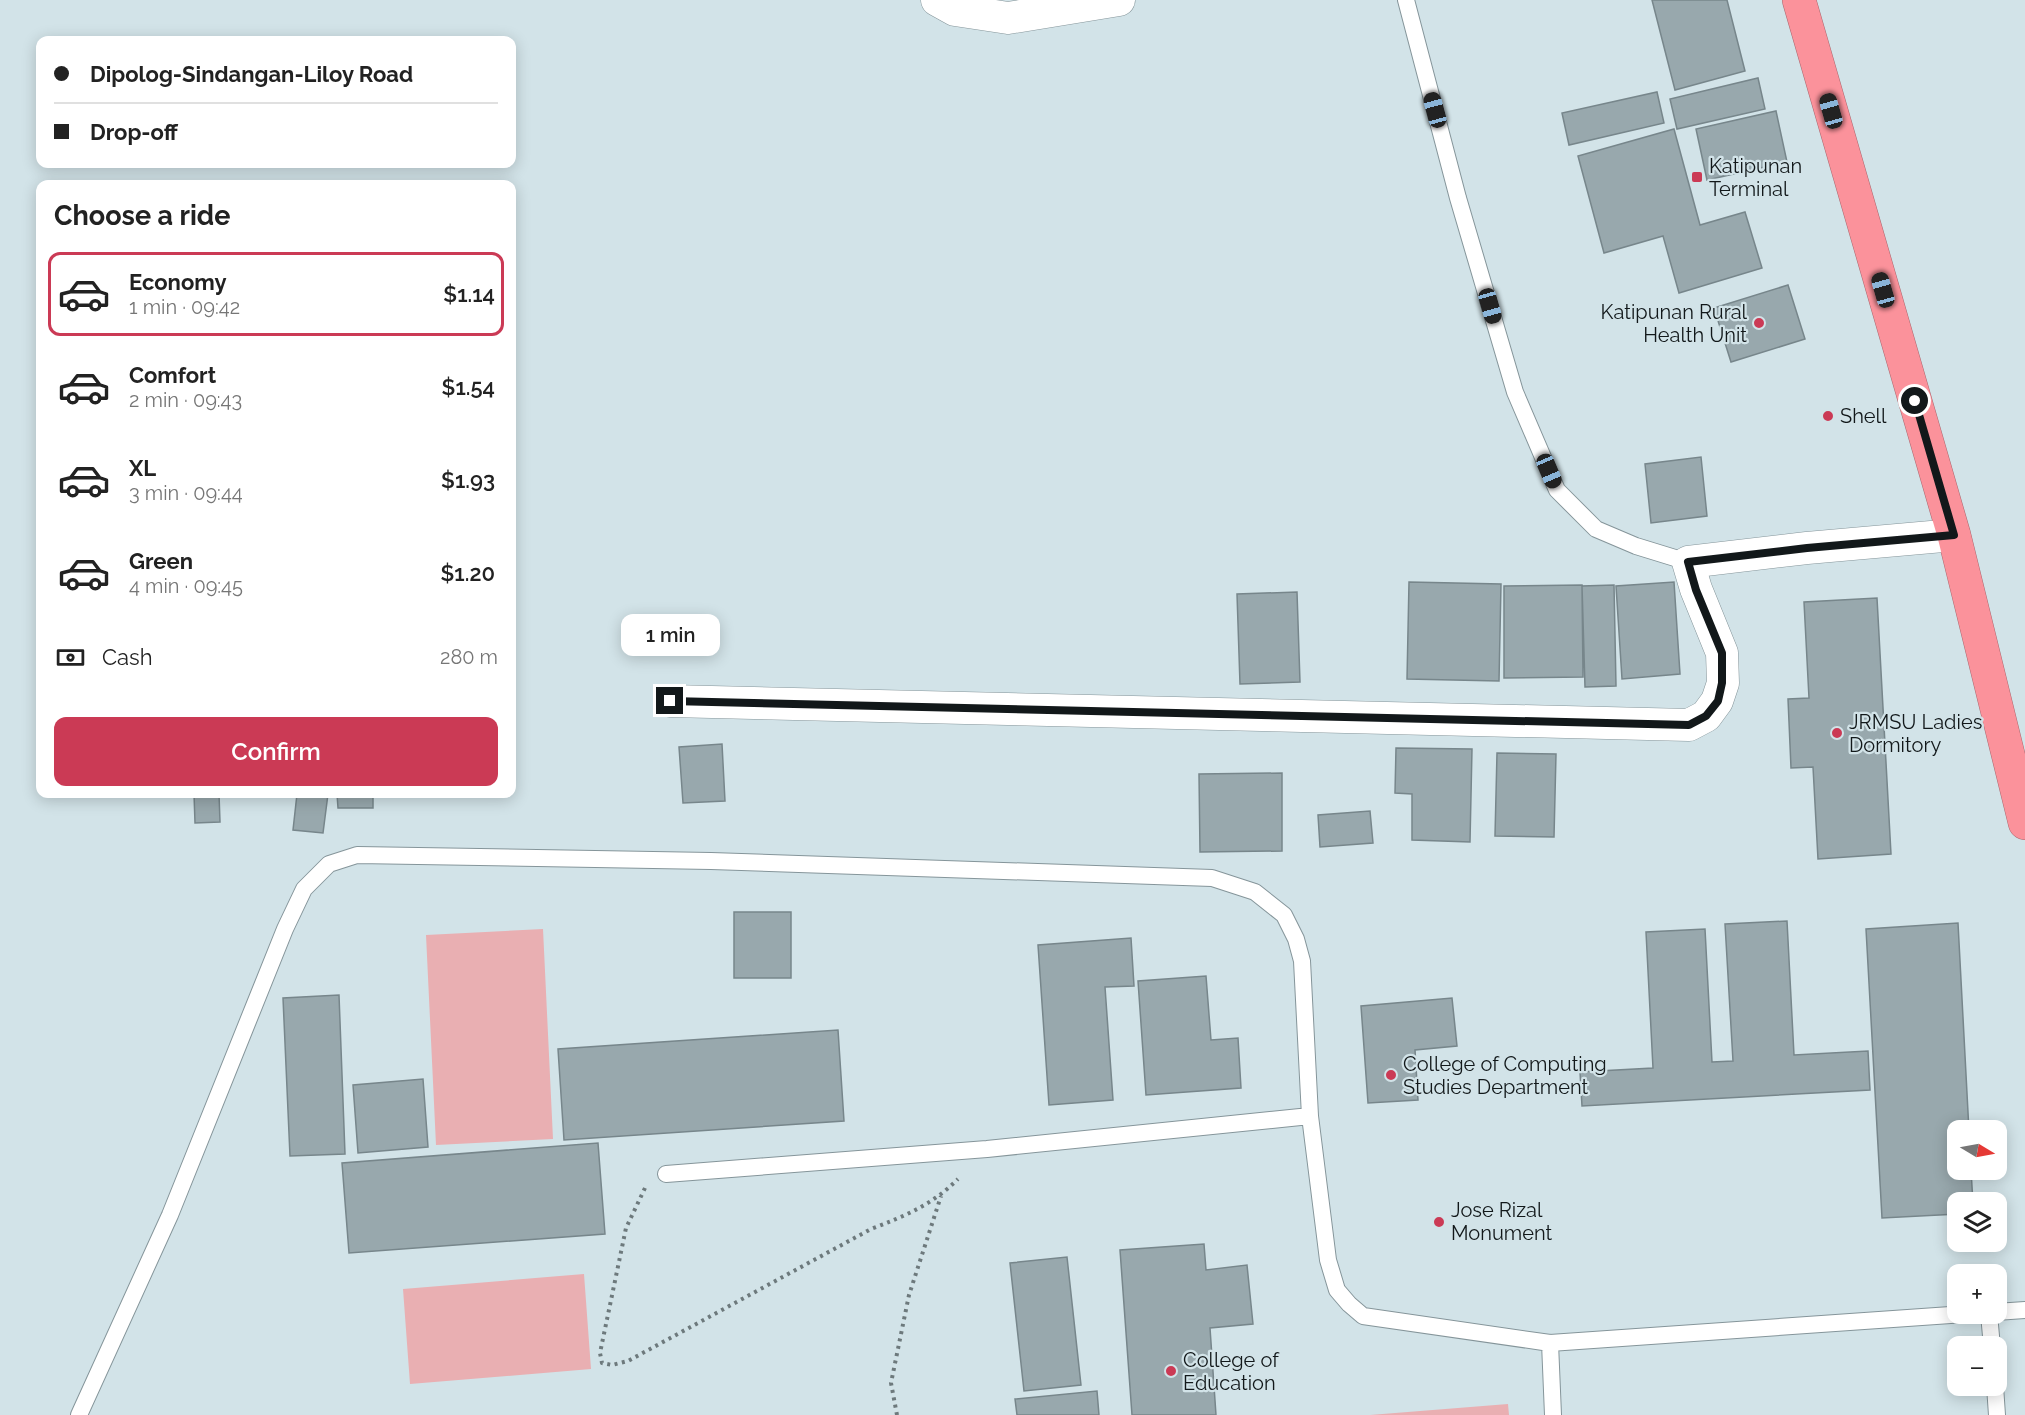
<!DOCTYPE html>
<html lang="en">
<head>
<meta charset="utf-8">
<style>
  :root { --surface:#fff; --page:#f2f2f2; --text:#222; --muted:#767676; --line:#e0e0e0; --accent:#cb3a55 }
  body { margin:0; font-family:Raleway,sans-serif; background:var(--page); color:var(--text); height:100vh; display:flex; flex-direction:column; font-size:22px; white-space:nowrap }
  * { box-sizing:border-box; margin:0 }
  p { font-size:20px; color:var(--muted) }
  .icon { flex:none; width:33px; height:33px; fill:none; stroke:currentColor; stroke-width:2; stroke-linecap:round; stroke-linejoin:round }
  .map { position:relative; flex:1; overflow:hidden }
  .panel { position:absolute; left:36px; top:180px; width:480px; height:618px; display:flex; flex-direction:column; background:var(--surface); border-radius:12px; box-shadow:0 3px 15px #0003 }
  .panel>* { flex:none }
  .top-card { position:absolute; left:36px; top:36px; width:480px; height:132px; border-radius:12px; box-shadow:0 3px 15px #0003; display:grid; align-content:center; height:132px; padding:0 18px; background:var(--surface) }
  .needle { width:39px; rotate:100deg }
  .controls { position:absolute; left:1947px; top:1120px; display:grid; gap:12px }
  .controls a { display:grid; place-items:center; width:60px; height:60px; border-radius:12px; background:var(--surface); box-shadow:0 3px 15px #0003; font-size:30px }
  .end { position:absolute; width:27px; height:27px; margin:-14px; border:8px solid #12181a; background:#fff; box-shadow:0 0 0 3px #fff }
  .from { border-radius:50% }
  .bubble { position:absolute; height:42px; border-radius:12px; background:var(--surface); box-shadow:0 3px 15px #0003; font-size:20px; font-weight:600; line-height:42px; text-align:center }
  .car { position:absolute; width:18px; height:36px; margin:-18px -9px; border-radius:8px; box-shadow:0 0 4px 2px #0007; background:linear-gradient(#222 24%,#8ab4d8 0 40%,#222 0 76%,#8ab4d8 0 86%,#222 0) }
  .top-card b { display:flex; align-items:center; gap:21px; height:57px; font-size:22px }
  .top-card b+b { border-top:2px solid var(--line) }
  .top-card i { width:15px; height:15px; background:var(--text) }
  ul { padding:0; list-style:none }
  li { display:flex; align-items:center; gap:18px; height:84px; margin:0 12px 9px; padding:0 6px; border:3px solid transparent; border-radius:12px }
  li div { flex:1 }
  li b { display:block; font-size:22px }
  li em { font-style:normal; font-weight:600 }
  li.current { border-color:var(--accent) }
  li>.icon { width:54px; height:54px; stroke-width:1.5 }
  h2 { padding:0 18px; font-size:27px; line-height:72px }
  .pay { display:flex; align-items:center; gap:15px; height:66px; padding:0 18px; font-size:22px }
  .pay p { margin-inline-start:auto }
  .button { display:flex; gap:12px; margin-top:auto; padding:12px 18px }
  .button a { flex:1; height:69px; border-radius:12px; background:var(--accent); color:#fff; font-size:24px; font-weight:600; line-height:69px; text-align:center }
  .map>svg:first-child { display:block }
  .green { fill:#e9afb2 }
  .building { fill:#98a8ad; stroke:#77868b; stroke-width:1.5 }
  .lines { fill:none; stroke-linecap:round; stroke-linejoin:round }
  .lane-casing { stroke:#85959a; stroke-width:18 }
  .street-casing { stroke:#85959a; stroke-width:33 }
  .highway-casing { stroke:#a9676e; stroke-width:34 }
  .path { stroke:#6d797c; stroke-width:4; stroke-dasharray:3 4.5; stroke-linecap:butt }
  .lane { stroke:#fff; stroke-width:16 }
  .street { stroke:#fff; stroke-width:32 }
  .highway { stroke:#fb929b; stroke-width:33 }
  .route { stroke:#12181a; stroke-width:8 }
  .poi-dot { fill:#cb3a55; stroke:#d2e3e8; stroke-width:2 }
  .labels { text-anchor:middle; stroke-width:4.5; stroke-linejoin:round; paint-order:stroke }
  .poi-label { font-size:20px; fill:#12181a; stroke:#d2e3e8; text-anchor:start }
</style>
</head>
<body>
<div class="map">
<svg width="2025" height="1415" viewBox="0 0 2025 1415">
  <rect width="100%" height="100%" fill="#d2e3e8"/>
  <path class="green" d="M543 929 553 1139 436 1145 426 935Z
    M584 1274 591 1369 410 1384 403 1289Z
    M1508 1404 1509 1415H1370Z"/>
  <path class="building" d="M1652 0H1727L1745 71 1675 90Z
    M1758 78 1765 109 1677 129 1670 99Z
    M1657 92 1664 123 1569 145 1562 113Z
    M1776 111 1787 162 1707 180 1696 129Z
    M1674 129 1700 225 1745 212 1762 268 1679 293 1663 236 1604 253 1578 156Z
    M1788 285 1805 339 1731 362 1714 308Z
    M1701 457 1707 516 1651 523 1645 464Z
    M1409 582 1501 584 1499 681 1407 679Z
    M1674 582 1680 674 1622 679 1616 586Z
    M1582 585 1583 677 1504 678V586Z
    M1614 585 1616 686 1585 687 1582 586Z
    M1297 592 1300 682 1240 684 1237 594Z
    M1877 598 1891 854 1818 859 1813 767 1791 768 1788 699 1809 698 1804 602Z
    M722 744 725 801 683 803 679 747Z
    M1396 748 1472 749 1470 842 1412 840V794L1395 793Z
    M1497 753 1556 754 1554 837 1495 836Z
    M1282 773V851L1200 852 1199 774Z
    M194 794H219L220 822 195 823Z
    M297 794H328L323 833 293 830Z
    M337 794H373V808H338Z
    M1370 811 1373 843 1320 847 1318 815Z
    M734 912H791V978H734Z
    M1787 921 1794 1055 1868 1051 1870 1090 1582 1106 1580 1072 1653 1068 1646 932 1705 929 1712 1062 1733 1061 1725 924Z
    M1958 923 1969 1131H1958V1170H1971L1973 1203H1958V1214L1882 1218 1866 929Z
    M1131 938 1134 986 1105 987 1113 1100 1049 1105 1038 945Z
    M1206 976 1211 1040 1238 1038 1241 1088 1146 1095 1138 981Z
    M339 995 345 1154 290 1156 283 998Z
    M1452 998 1457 1046 1415 1050 1418 1100 1368 1103 1361 1006Z
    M838 1030 844 1121 564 1140 558 1049Z
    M423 1079 428 1147 358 1153 353 1085Z
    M598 1143 605 1234 349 1253 342 1163Z
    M1204 1244 1206 1270 1247 1265 1253 1324 1210 1328 1216 1415H1132L1120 1250Z
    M1067 1257 1081 1385 1024 1391 1010 1263Z
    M1097 1391 1099 1415H1017L1015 1399Z"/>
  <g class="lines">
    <defs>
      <path id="lane" d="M1406 0 1458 198 1515 392 1557 490 1596 529 1636 546 1688 562
        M666 1174 987 1149 1310 1116
        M1996 1312 2025 1310
        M1989 1314 1992 1347
        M1550 1343 1553 1415
        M1995 1386 1997 1415
        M79 1415 170 1215 285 929 304 889 329 864 357 855 711 861 1212 878 1255 892 1284 915 1296 939 1302 961 1310 1116 1328 1260 1337 1290 1349 1304 1363 1316 1550 1343 1965 1314"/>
      <path id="street" d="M937 0 955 10 1008 18 1119 0
        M670 701 1689 725 1706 716 1717 701 1723 683 1722 653 1696 589 1688 562 1807 548 1954 535"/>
      <path id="highway" d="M1799 0 1954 535 2025 823"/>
    </defs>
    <use href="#lane" class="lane-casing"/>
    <use href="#street" class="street-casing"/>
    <use href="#highway" class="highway-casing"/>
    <path class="path" d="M645 1188 626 1228 600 1353 602 1363 612 1365 628 1361 871 1229C905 1216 932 1205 958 1179
      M897 1415 891 1383 909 1295 941 1196"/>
    <use href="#lane" class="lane"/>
    <use href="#street" class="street"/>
    <use href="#highway" class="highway"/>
  </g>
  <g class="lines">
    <path class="route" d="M670 701 1689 725 1706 716 1718 701 1722 683V653L1696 590 1688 562 1807 548 1954 535 1915 401"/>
  </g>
  <g class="poi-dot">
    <rect x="1691" y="171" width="12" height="12" rx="3"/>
    <circle cx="1759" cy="323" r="6"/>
    <circle cx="1828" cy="416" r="6"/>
    <circle cx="1837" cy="733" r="6"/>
    <circle cx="1391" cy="1075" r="6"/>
    <circle cx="1439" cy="1222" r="6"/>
    <circle cx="1171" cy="1371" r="6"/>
  </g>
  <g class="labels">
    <g class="poi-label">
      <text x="1709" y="173">Katipunan<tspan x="1709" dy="23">Terminal</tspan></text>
      <text x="1747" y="319" text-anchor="end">Katipunan Rural<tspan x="1747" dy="23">Health Unit</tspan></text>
      <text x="1840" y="423">Shell</text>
      <text x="1849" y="729">JRMSU Ladies<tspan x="1849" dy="23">Dormitory</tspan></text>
      <text x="1403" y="1071">College of Computing<tspan x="1403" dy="23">Studies Department</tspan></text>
      <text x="1451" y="1217">Jose Rizal<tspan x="1451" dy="23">Monument</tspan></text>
      <text x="1183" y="1367">College of<tspan x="1183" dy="23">Education</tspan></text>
    </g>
  </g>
</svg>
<div class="controls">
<a><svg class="needle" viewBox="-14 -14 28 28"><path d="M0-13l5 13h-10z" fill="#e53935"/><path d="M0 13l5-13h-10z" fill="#767676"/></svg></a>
<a><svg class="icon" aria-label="layers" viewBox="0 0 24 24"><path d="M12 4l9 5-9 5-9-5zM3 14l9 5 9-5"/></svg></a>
<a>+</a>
<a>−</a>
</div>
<i class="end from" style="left:1915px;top:401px"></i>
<i class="end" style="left:670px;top:701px"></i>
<div class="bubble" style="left:621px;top:614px;width:99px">1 min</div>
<i class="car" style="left:1435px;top:110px;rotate:345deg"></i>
<i class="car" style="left:1831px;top:111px;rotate:344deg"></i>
<i class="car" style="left:1883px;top:290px;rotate:344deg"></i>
<i class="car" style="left:1490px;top:306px;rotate:164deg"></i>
<i class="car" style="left:1549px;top:471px;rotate:157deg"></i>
<div class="top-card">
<b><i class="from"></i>Dipolog-Sindangan-Liloy Road</b>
<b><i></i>Drop-off</b>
</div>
<section class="panel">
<h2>Choose a ride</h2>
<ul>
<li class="current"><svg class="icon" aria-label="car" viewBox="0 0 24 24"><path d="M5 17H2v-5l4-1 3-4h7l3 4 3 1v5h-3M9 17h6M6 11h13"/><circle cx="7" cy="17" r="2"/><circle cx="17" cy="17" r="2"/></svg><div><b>Economy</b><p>1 min · 09:42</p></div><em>$1.14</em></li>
<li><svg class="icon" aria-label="car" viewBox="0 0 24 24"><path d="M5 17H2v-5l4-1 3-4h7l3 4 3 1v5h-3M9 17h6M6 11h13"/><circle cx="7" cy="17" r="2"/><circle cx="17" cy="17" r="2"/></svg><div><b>Comfort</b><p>2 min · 09:43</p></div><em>$1.54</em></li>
<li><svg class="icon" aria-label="car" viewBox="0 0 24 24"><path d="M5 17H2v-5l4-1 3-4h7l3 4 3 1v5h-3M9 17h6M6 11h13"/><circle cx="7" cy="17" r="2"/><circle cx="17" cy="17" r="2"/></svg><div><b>XL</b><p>3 min · 09:44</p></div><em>$1.93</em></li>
<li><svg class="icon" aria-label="car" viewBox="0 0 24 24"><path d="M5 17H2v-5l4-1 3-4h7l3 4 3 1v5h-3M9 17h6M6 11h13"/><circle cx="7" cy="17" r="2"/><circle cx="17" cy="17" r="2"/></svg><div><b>Green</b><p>4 min · 09:45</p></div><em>$1.20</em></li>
</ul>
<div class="pay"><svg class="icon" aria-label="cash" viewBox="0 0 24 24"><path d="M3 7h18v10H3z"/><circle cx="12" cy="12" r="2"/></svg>Cash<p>280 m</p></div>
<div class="button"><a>Confirm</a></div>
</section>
</div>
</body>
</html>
